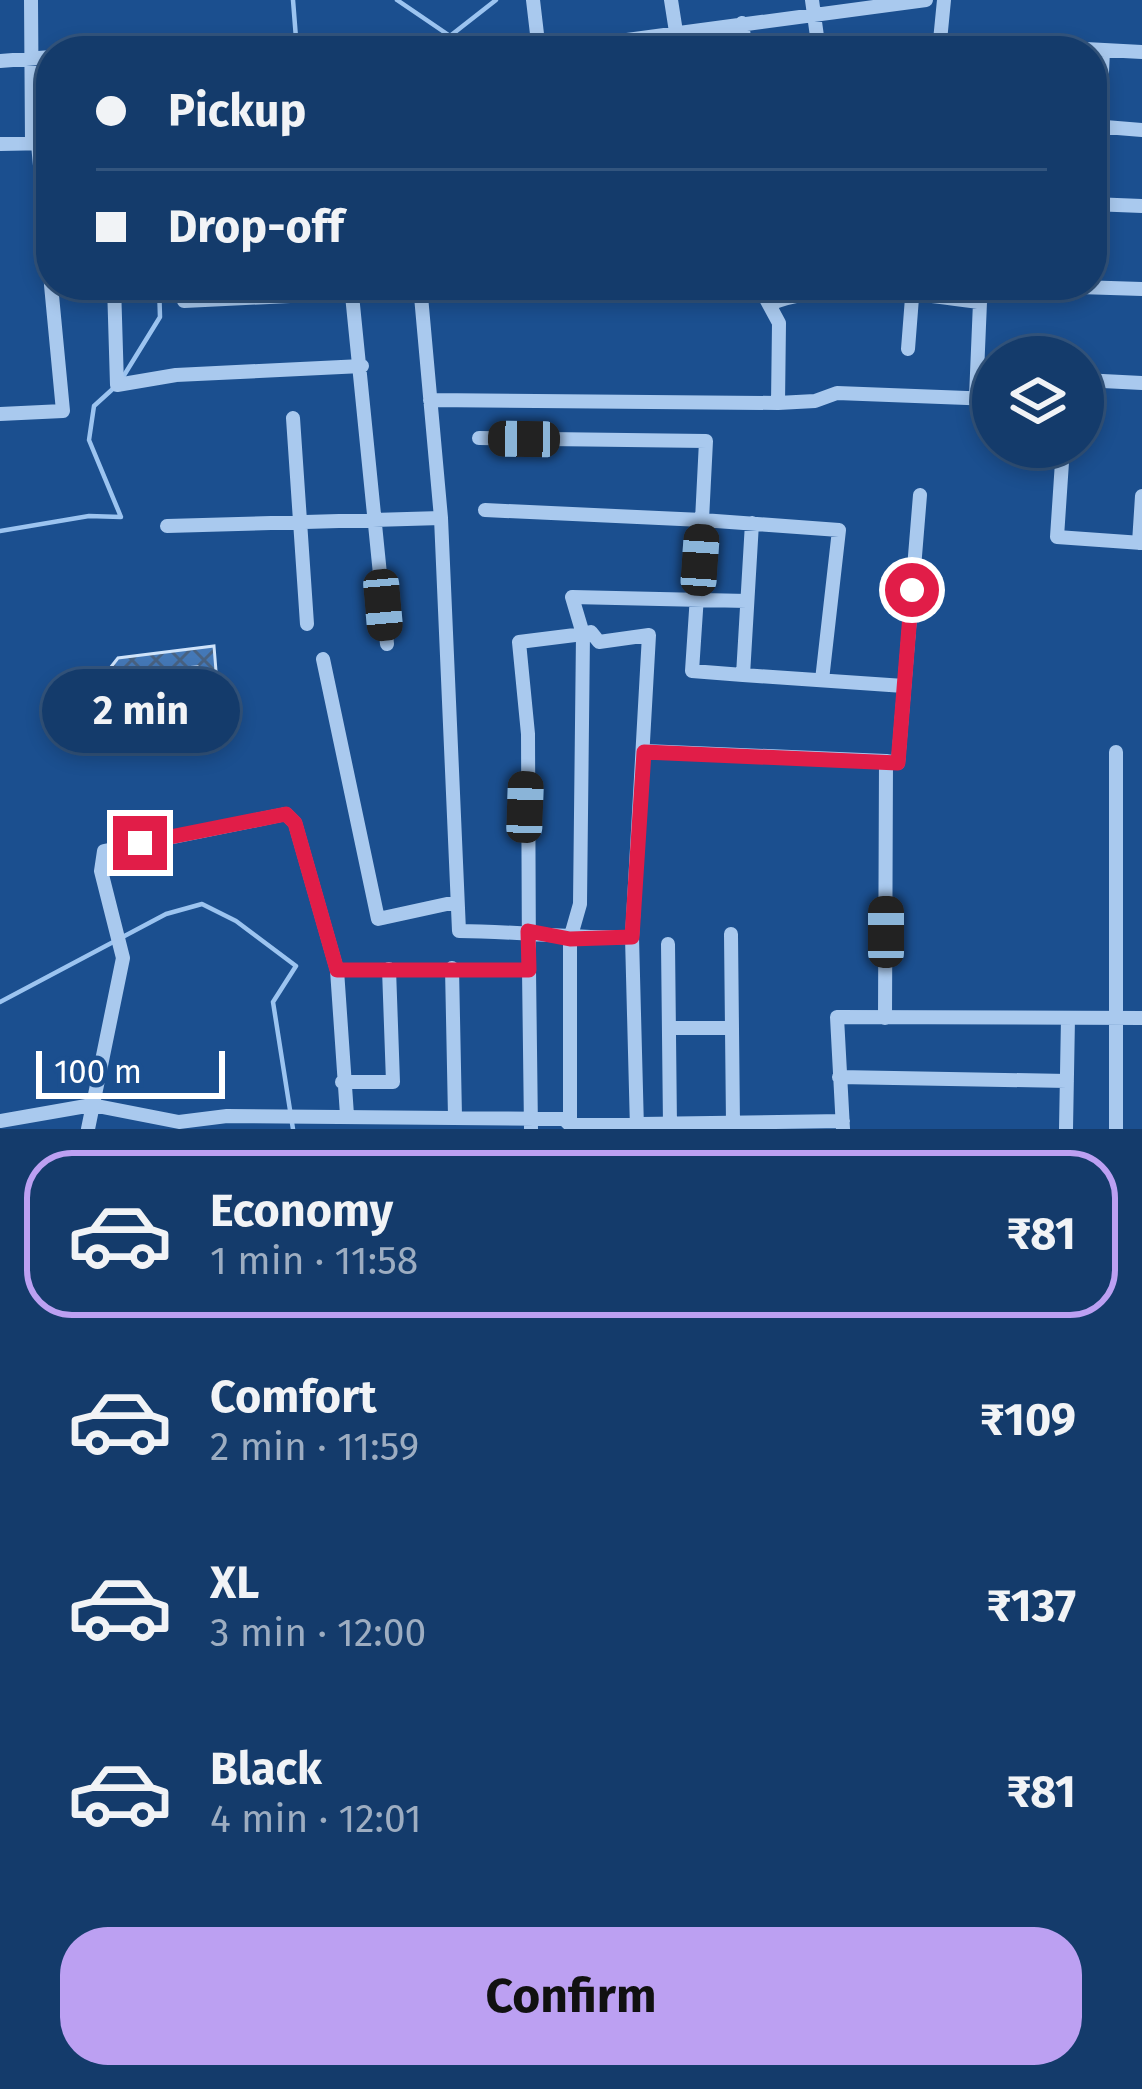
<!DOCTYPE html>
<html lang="en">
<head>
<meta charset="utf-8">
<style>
  :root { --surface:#143b6b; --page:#1d4271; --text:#f1f3f6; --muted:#9dadc1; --line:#33557e; --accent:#bca0f2 }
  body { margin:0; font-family:"Fira Sans",sans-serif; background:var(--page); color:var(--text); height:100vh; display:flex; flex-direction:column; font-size:45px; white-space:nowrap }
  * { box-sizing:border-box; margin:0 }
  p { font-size:39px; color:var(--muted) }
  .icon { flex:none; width:66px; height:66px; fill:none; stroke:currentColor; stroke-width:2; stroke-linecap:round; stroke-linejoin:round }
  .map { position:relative; height:1129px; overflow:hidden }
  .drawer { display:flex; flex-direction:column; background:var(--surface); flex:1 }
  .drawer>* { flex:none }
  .banner { position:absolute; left:36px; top:36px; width:1071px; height:264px; border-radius:48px; box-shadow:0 6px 18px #0003,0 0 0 3px var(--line); display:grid; align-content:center; height:264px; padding:0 60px; background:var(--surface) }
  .tools { position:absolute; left:972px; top:336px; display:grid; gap:24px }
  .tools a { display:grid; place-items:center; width:132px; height:132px; border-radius:50%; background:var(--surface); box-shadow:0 6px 18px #0003,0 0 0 3px var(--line); font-size:60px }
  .scale { position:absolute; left:36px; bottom:30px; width:189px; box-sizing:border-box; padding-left:12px; border:6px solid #fff; border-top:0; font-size:33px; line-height:42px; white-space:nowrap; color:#fff; -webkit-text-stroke:9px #1b4f8f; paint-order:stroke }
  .end { position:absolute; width:54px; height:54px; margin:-27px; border:15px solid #e11d48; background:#fff; box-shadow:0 0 0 6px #fff }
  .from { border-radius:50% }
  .bubble { position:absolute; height:84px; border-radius:42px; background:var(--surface); box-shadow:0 6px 18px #0003,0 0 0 3px var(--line); font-size:39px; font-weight:700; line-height:84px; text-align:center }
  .car { position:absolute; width:36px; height:72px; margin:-36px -18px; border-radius:15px; box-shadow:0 0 9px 3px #0007; background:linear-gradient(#222 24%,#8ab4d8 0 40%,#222 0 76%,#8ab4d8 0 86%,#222 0) }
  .banner b { display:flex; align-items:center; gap:42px; height:114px; font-size:45px }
  .banner b+b { border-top:3px solid var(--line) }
  .banner i { width:30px; height:30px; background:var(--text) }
  ul { padding:21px 0 0; list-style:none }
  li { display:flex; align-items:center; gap:36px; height:168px; margin:0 24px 18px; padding:0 36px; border:6px solid transparent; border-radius:48px }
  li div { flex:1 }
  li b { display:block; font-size:45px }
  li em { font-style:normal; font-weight:700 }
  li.selected { border-color:var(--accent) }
  li>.icon { width:108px; height:108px; stroke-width:1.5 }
  .cta { display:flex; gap:24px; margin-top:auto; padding:24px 60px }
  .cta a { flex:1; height:138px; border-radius:48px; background:var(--accent); color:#111; font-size:48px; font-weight:700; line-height:138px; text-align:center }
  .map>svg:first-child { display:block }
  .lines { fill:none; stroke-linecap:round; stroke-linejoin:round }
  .stream { stroke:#9cc4f0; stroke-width:4.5 }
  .building { fill:url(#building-cross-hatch); stroke:#cfe3fa; stroke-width:3; fill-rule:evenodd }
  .minor { stroke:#a9c9ee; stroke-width:14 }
  .route { stroke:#e11d48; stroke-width:15 }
</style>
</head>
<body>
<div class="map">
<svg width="1142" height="1129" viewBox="0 0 1142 1129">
  <defs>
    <pattern id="building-cross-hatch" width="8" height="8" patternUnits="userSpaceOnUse" patternTransform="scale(3)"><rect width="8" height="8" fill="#4478b7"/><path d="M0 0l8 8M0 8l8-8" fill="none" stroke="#486282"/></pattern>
  </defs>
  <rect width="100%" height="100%" fill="#1b4f8f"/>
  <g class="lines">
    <path class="stream" d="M293 0 297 51
      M397 0 450 36 496 0
      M123 377 160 317 159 285
      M0 531 89 516 121 517 89 440 94 406 116 386
      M0 1002 166 914 202 904 236 921 296 966 273 1002 293 1129"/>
  </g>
  <path class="building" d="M214 646 220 721 191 724 192 734 171 736 170 726 143 728 142 721 122 718 104 701 103 677 118 658ZM197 667 198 703 148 707 120 692 119 682 129 673Z"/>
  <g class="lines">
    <path class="minor" d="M31 0 32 142
      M533 0 539 51
      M671 0 679 51
      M812 0 819 51
      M742 23 746 51
      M1011 45 1142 52
      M545 51 926 0
      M939 51 944 0
      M0 61 51 57
      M1093 126 1142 130
      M0 144 51 143
      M38 144 51 284
      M1092 204 1142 206
      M1092 282 1103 51
      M114 285 117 385 176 375 362 366
      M351 285 387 644
      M420 285 441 518 459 931C517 931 574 939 632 937L637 1129
      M464 285 465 292H763
      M1013 285 1142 289
      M765 297 779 323 778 403
      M184 301 352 293
      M769 304C838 278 908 294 980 302
      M908 349 913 285
      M1083 380 1142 383
      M976 397 980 302 987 285
      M430 400 778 403 815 401 837 393 993 399
      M0 414 63 411 51 285
      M293 418 307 624
      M479 438 706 441 702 520 839 530 822 680
      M1063 447 1057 537 1142 543
      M485 510 702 520 692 671 743 675
      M752 523 743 675 904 686
      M167 526 441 518
      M1139 543 1142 496
      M323 659 378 919 456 902
      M644 751 886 761 885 1018
      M886 761 898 763 920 495
      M731 934 733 1124
      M632 937 649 635 599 642 591 632 583 634 572 597 747 601
      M668 944 670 1126
      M452 968 455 1117
      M337 970H529L531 1129
      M529 970 528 734 519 642 583 634 580 904 570 939V1125
      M669 1028H732
      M839 1077 1067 1081
      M342 1082H393L389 969
      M0 1121 92 1105 179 1122 227 1116 564 1119 570 1125 843 1121
      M88 1129 123 958 101 871 104 851 286 814 295 823 337 970 347 1115
      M843 1129 837 1017 1142 1018
      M1066 1129 1068 1018
      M1116 1129V752"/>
  </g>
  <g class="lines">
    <path class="route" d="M140 843 286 814 295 823 337 970H529L528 931 570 939 632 937 644 752 898 763 912 590"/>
  </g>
</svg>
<div class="tools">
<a><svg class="icon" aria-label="layers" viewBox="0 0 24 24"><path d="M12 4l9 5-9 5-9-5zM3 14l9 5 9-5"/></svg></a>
</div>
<div class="scale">100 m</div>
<i class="end from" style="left:912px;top:590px"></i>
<i class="end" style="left:140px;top:843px"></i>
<div class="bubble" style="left:42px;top:669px;width:198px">2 min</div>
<i class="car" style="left:524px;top:439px;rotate:271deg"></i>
<i class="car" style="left:700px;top:560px;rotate:4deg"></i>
<i class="car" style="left:383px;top:605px;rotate:175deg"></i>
<i class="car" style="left:525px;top:807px;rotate:2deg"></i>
<i class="car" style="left:886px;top:932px;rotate:0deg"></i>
<div class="banner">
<b><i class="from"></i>Pickup</b>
<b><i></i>Drop-off</b>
</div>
</div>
<section class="drawer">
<ul>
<li class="selected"><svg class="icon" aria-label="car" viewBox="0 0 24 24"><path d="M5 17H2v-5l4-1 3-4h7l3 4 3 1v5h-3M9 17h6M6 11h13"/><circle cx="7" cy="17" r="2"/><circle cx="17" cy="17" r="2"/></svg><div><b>Economy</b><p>1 min · 11:58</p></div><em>₹81</em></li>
<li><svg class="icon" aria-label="car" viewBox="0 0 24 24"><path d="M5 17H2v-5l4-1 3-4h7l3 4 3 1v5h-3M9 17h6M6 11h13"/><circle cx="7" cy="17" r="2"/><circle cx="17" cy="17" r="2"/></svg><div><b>Comfort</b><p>2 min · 11:59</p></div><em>₹109</em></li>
<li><svg class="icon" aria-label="car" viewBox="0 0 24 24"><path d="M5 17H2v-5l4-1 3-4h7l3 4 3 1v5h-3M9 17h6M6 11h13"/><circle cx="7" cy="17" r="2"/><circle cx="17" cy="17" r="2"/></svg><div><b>XL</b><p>3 min · 12:00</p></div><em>₹137</em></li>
<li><svg class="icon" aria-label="car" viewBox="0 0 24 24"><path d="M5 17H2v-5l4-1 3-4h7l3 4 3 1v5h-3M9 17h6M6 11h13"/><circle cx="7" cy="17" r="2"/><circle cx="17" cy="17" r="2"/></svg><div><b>Black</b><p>4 min · 12:01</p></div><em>₹81</em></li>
</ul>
<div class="cta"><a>Confirm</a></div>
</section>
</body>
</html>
